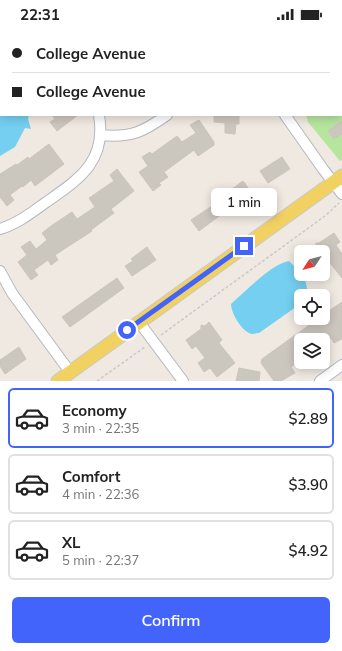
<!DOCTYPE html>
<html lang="en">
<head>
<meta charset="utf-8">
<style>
  :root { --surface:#fff; --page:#f6f6f6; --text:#222; --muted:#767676; --line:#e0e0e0; --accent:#4264fb }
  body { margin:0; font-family:Mulish,sans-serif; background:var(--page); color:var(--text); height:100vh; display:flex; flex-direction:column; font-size:15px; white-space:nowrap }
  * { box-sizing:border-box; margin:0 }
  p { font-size:13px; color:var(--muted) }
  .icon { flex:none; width:22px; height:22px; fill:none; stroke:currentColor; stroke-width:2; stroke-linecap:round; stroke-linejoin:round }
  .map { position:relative; height:353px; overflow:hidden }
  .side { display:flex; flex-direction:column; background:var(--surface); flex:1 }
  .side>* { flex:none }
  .guide { position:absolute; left:0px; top:0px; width:342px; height:88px; box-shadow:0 2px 10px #0003; display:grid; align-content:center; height:88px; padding:0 12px; background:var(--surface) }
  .needle { width:26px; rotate:234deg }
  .buttons { position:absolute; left:294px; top:217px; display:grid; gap:8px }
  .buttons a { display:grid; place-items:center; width:36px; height:36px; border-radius:6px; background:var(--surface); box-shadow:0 2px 10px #0003; font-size:20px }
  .end { position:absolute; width:18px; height:18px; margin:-9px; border:5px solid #4264fb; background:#fff; box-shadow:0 0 0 2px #fff }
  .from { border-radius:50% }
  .bubble { position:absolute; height:28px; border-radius:6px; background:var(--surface); box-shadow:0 2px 10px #0003; font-size:13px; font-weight:600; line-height:28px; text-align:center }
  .guide b { display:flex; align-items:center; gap:14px; height:38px; font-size:15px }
  .guide b+b { border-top:1px solid var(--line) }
  .guide i { width:10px; height:10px; background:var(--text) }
  ul { padding:7px 0 0; list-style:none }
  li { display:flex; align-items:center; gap:12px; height:60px; margin:0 8px 6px; padding:0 4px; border:2px solid var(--line); border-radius:6px }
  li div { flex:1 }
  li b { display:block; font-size:15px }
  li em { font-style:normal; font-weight:600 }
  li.on { border-color:var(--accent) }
  li>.icon { width:36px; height:36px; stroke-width:1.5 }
  .primary-button { display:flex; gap:8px; margin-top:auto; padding:8px 12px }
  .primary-button a { flex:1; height:46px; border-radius:6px; background:var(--accent); color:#fff; font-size:16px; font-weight:600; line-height:46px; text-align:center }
  .status { display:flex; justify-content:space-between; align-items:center; height:28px; padding:0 20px; background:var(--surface); direction:ltr }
  .status svg { height:11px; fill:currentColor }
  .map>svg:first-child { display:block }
  .green { fill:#b6e59e }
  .water { fill:#75cff0 }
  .building { fill:#cbc7bf; stroke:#cbc5ba }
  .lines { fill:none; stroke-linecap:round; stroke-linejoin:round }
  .minor-casing { stroke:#b4b7c1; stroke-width:12 }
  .major-casing { stroke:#c9c9c9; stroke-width:15 }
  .path { stroke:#c9c9c9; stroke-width:1.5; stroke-dasharray:3 2; stroke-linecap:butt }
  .minor { stroke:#fff; stroke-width:10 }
  .major { stroke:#f2d163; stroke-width:13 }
  .route { stroke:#4264fb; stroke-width:5 }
</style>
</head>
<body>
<div class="status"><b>22:31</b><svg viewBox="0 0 49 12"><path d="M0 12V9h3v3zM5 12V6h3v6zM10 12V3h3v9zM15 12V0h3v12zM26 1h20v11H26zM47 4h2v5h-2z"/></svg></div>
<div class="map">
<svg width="342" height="353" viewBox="0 0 342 353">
  <rect width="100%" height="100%" fill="#efe9e1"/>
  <path class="green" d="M298 0H342V132L340 133 308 94 306 87H341V1Z"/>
  <path class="water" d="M0 49 1 87H29L28 91 31 101 25 100 15 119 0 128Z
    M289 233C298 242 311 254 306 268H301V274L296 279 259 305C257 305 255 306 252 306 242 304 231 285 231 276 245 264 271 236 289 233Z"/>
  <path class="building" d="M52 87H78L57 103 50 94 55 91Z
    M214 87H239V96H236L235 106 225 105V95L214 94Z
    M199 92 214 114V117L198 128 194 122 164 144 168 149 159 155 161 157 153 163 139 144 148 138 142 129 150 124 152 126 177 108 182 114 196 105 190 97Z
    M342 93V106L334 111 328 103Z
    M49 116 64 136 35 158 31 152 23 159 22 158 10 167 14 172 7 178 0 169V146L16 136 17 137 28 129 29 131Z
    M282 129 290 141 268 155 260 143Z
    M117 141 134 163 111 181 114 185 91 202 92 203 55 227 58 232 51 237 48 232 34 242 38 247 31 252 18 234 27 227 21 219 30 213 36 221 47 212 42 205 51 198 72 184 77 191 95 179 89 170 114 153 110 147Z
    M243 153 254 168 244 174 242 171 199 203 191 192 221 172 220 170Z
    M334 205 340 214 336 217 342 226V250L330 235 323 240V224H307L316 218V215H319Z
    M147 219 156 232 132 248 125 238 133 233 131 231Z
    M117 250 124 260 70 299 62 289Z
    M342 274V311L334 315 331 310 328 312H301V331L291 339 295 345 281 353H274L261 335 262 331 319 290H323V287Z
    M209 294 222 312 219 315 235 335 217 349 210 340 204 344 198 335 205 330 196 318 192 321 186 312 201 301V297L205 298Z
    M19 319 26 331 5 346 0 338V332Z
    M239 340 260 344 259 353H236Z"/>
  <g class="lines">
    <defs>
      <path id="minor" d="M54 0V1
        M235 0V1
        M285 87 323 141 342 166
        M101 107C131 110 143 104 167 87
        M0 201C17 196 31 185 45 175 79 151 107 134 99 87
        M0 243 12 265 70 344
        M139 294 183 353
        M320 353 342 337"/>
      <path id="major" d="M58 353 342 148"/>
    </defs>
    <use href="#minor" class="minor-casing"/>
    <use href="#major" class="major-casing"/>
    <path class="path" d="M161 307 325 188 339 175
      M97 353 145 319"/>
    <use href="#minor" class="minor"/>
    <use href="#major" class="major"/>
  </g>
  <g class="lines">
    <path class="route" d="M127 302 244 218"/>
  </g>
</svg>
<div class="buttons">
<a><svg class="needle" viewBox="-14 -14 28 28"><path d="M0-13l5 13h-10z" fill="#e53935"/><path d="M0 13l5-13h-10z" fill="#767676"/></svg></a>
<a><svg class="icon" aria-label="locate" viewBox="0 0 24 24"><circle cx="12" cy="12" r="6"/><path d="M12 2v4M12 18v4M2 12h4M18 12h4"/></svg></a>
<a><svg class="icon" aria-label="layers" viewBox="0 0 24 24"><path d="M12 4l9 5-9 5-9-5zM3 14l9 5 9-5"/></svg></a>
</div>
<i class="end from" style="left:127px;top:302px"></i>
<i class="end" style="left:244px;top:218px"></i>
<div class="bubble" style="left:211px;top:160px;width:66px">1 min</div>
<div class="guide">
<b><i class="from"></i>College Avenue</b>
<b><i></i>College Avenue</b>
</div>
</div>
<section class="side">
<ul>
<li class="on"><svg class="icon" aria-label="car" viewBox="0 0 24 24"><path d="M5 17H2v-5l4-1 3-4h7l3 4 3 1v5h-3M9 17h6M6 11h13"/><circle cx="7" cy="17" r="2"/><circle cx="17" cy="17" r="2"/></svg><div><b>Economy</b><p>3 min · 22:35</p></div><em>$2.89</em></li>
<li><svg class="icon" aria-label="car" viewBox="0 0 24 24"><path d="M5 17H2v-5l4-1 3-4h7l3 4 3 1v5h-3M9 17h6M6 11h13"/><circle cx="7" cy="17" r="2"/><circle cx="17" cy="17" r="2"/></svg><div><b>Comfort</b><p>4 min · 22:36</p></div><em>$3.90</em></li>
<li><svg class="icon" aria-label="car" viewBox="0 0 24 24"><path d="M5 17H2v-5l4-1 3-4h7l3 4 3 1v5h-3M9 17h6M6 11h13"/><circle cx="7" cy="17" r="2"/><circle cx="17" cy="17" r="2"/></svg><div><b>XL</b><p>5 min · 22:37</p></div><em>$4.92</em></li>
</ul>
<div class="primary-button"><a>Confirm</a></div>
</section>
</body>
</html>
